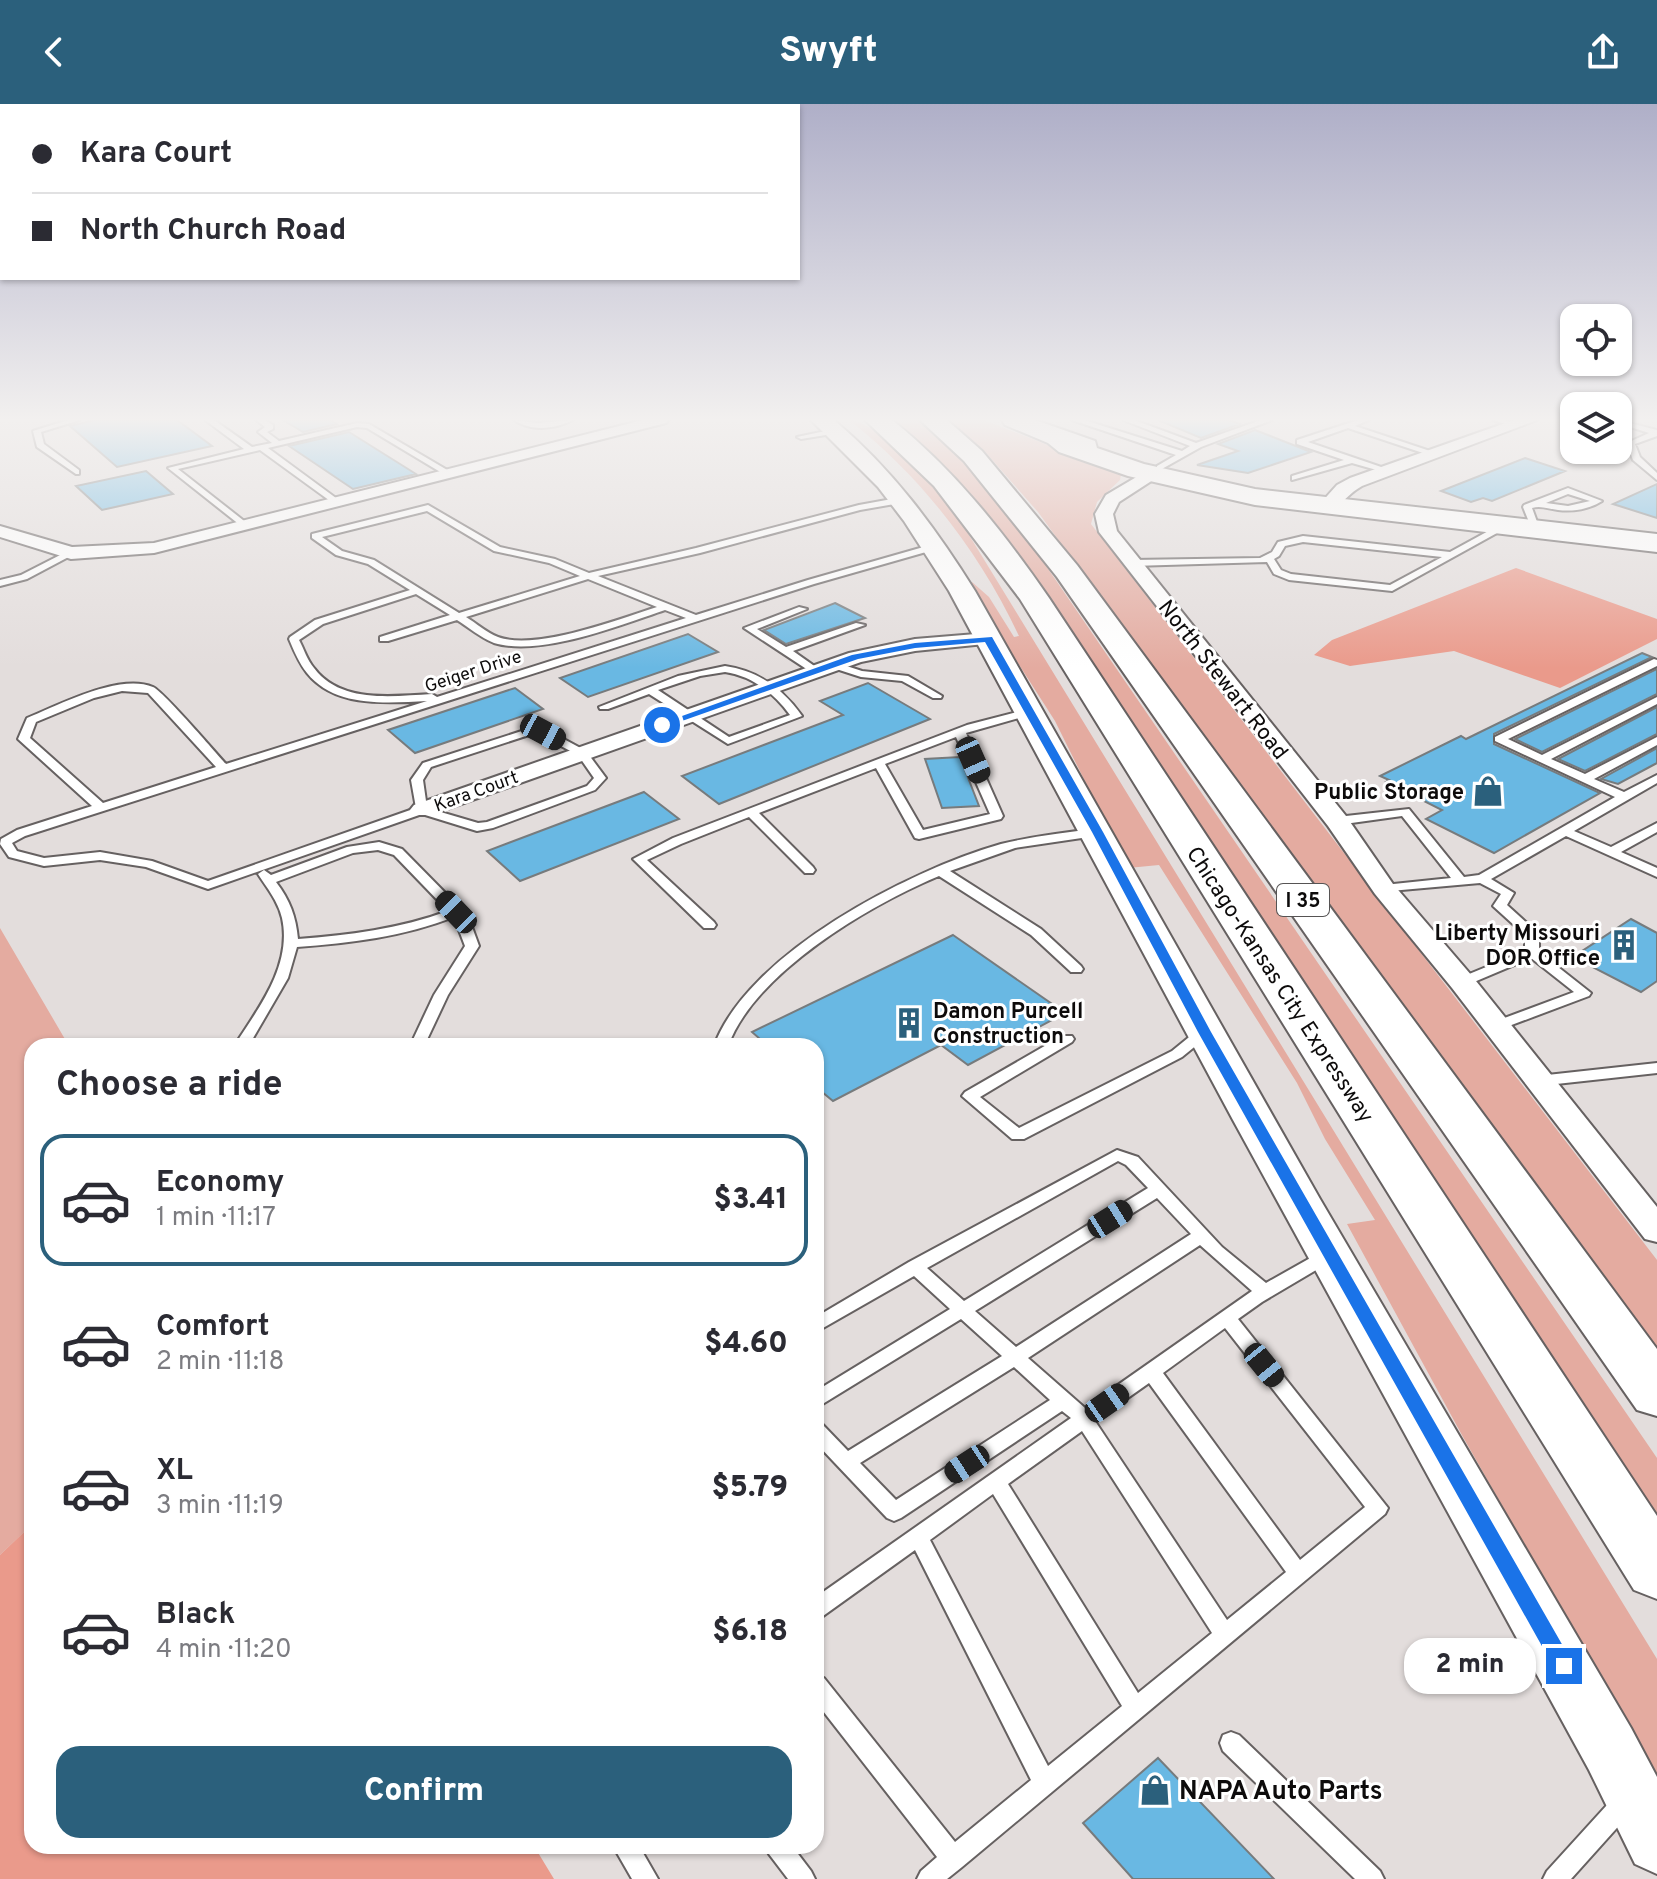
<!DOCTYPE html>
<html lang="en">
<head>
<meta charset="utf-8">
<style>
  :root { --surface:#fff; --page:#f7f7f7; --text:#2b2b33; --muted:#7c7c81; --line:#e1e1e2; --accent:#2b607c }
  body { margin:0; font-family:Overpass,sans-serif; background:var(--page); color:var(--text); height:100vh; display:flex; flex-direction:column; font-size:30px; white-space:nowrap }
  * { box-sizing:border-box; margin:0 }
  p { font-size:26px; color:var(--muted) }
  .icon { flex:none; width:44px; height:44px; fill:none; stroke:currentColor; stroke-width:2; stroke-linecap:round; stroke-linejoin:round }
  .map { position:relative; flex:1; overflow:hidden }
  .sheet { position:absolute; left:24px; top:934px; width:800px; height:816px; display:flex; flex-direction:column; background:var(--surface); border-radius:24px; box-shadow:0 2px 6px #0004 }
  .sheet>* { flex:none }
  .hud { position:absolute; left:0px; top:0px; width:800px; height:176px; box-shadow:0 2px 6px #0004; display:grid; align-content:center; height:176px; padding:0 32px; background:var(--surface) }
  .fabs { position:absolute; left:1560px; top:200px; display:grid; gap:16px }
  .fabs a { display:grid; place-items:center; width:72px; height:72px; border-radius:16px; background:var(--surface); box-shadow:0 2px 6px #0004; font-size:40px }
  .end { position:absolute; width:36px; height:36px; margin:-18px; border:10px solid #1a73e8; background:#fff; box-shadow:0 0 0 4px #fff }
  .from { border-radius:50% }
  .bubble { position:absolute; height:56px; border-radius:24px; background:var(--surface); box-shadow:0 2px 6px #0004; font-size:26px; font-weight:800; line-height:56px; text-align:center }
  .car { position:absolute; width:24px; height:48px; margin:-24px -12px; border-radius:10px; box-shadow:0 0 6px 2px #0007; background:linear-gradient(#222 24%,#8ab4d8 0 40%,#222 0 76%,#8ab4d8 0 86%,#222 0) }
  .hud b { display:flex; align-items:center; gap:28px; height:76px; font-size:30px }
  .hud b+b { border-top:2px solid var(--line) }
  .hud i { width:20px; height:20px; background:var(--text) }
  ul { padding:0; list-style:none }
  li { display:flex; align-items:center; gap:24px; height:132px; margin:0 16px 12px; padding:0 16px; border:4px solid transparent; border-radius:24px }
  li div { flex:1 }
  li b { display:block; font-size:30px }
  li em { font-style:normal; font-weight:800 }
  li.on { border-color:var(--accent) }
  li>.icon { width:72px; height:72px; stroke-width:1.5 }
  h2 { padding:0 32px; font-size:36px; line-height:96px }
  .button { display:flex; gap:16px; margin-top:auto; padding:16px 32px }
  .button a { flex:1; height:92px; border-radius:24px; background:var(--accent); color:#fff; font-size:32px; font-weight:800; line-height:92px; text-align:center }
  header { display:flex; justify-content:space-between; align-items:center; height:104px; padding:0 32px; background:var(--accent); color:#fff; font-size:36px; font-weight:800 }
  .map>svg:first-child { display:block }
  .green { fill:#e4aba0 }
  .forest { fill:#ea9a8b }
  .building { fill:#69b8e3; stroke:#777b7d; stroke-width:2 }
  .lines { fill:none; stroke-linecap:round; stroke-linejoin:round }
  .lane-casing { stroke:#666161; stroke-width:4 }
  .street-casing { stroke:#666161; stroke-width:4 }
  .secondary-casing { stroke:#666161; stroke-width:4 }
  .primary-casing { stroke:#666161; stroke-width:4 }
  .highway-casing { stroke:#666161; stroke-width:4 }
  .lane { fill:#fff; fill-rule:evenodd }
  .street { fill:#fff; fill-rule:evenodd }
  .secondary { fill:#fff; fill-rule:evenodd }
  .primary { fill:#fff; fill-rule:evenodd }
  .highway { fill:#fff; fill-rule:evenodd }
  .route { fill:#1a73e8 }
  .labels { text-anchor:middle; stroke-width:6; stroke-linejoin:round; paint-order:stroke }
  .far-street-label { font-size:18px; fill:#0d0b0b; stroke:#fff }
  .shield { fill:#fff; stroke:#565454; stroke-width:2 }
  .shield-label { font-size:20px; font-weight:bold; fill:#0d0b0b }
  .street-label { font-size:22px; fill:#0d0b0b; stroke:#fff }
  .poi-label { font-size:22px; font-weight:bold; fill:#0d0b0b; stroke:#fff; text-anchor:end }
  .near-poi-label { font-size:26px; font-weight:bold; fill:#0d0b0b; stroke:#fff; text-anchor:start }
</style>
</head>
<body>
<header><svg class="icon" aria-label="back" viewBox="0 0 24 24"><path d="M15 5l-7 7 7 7"/></svg>Swyft<svg class="icon" aria-label="share" viewBox="0 0 24 24"><path d="M12 15V3M7 8l5-5 5 5M5 13v7h14v-7"/></svg></header>
<div class="map">
<svg width="1657" height="1775" viewBox="0 0 1657 1775">
  <rect width="100%" height="100%" fill="#e3dddc"/>
  <path class="green" d="M849 316C876 316 930 380 950 400L1657 1555V1674L1463 1333 1347 1120 1375 1116 1325 1035 1297 979 1159 761 1128 764 1055 617 970 484 972 478 989 493 1014 533 1019 532C980 449 922 373 849 316Z
    M888 316H922L1005 402 1657 1354V1425L923 346Z
    M949 316H984L1121 370 1120 376 1097 398 1091 420 1657 1156V1260L1038 408 987 350Z
    M0 824 69 942H32V1427L24 1428 0 1451Z"/>
  <path class="forest" d="M1516 464 1657 515V535L1560 584 1454 547 1350 562 1314 551 1332 536Z
    M32 1427V1742H534L554 1775H0V1451L24 1428Z"/>
  <path class="building" d="M95 316H177L212 342 117 363 70 322Z
    M283 316H330L337 320 303 328Z
    M1158 316H1228L1240 320 1201 334Z
    M1255 326 1311 348 1248 369 1197 361 1238 347 1218 340Z
    M349 328 416 370 353 385 289 342Z
    M1525 354 1565 367 1492 397 1483 394 1471 398 1441 387Z
    M146 367 173 390 102 406 76 382Z
    M1657 380V414L1613 400Z
    M835 499 865 514 786 540 764 526Z
    M688 530 718 548 588 593 560 574Z
    M1642 549 1652 553 1494 630V640L1600 689 1494 749 1426 715 1442 706 1386 678 1389 676 1380 672 1461 632 1466 635Z
    M1657 565V590L1542 648 1515 635Z
    M868 579 930 615 719 700 682 672 843 611 820 597Z
    M515 584 543 605 415 649 388 626Z
    M1657 603V630L1585 667 1558 655Z
    M1657 644V659L1618 680 1601 675Z
    M960 653 979 702 942 704 925 655Z
    M644 688 679 715 520 777 487 747Z
    M1631 815 1657 829V877L1641 888 1573 853Z
    M953 831 1065 909 968 961 941 941 833 997 816 983V942H768L752 928Z
    M1158 1654 1274 1775H1133L1083 1719Z"/>
  <g class="lines">
    <defs>
      <path id="lane" d="M68 316H80L41 328 44 340 79 366V370H76L37 343 33 327Z
        M205 316H214L252 343 272 339 258 328 265 323 256 316H265L273 321V325L267 328 279 337 357 319 369 320 454 370 447 372 367 324 357 323 268 344 340 397 341 399 337 402 260 346 178 365 248 420V424L245 425 168 364 244 345Z
        M514 316 537 319 573 316C555 325 532 328 514 316Z
        M1072 316H1084L1182 347 1190 342 1123 316H1134L1196 339 1261 316H1272L1201 343 1160 366H1157V362L1176 351Z
        M1358 316H1369L1355 322 1436 349 1429 351 1348 324 1308 338 1387 365V369L1352 359 1292 376V372L1344 356 1297 340V336Z
        M1493 316H1505L1518 321 1514 323Z
        M1618 316 1657 326V332L1635 340 1640 353 1657 369V376L1633 356 1627 339 1649 329 1618 319Z
        M835 325H838V329L801 335 797 333Z
        M1568 384 1602 397C1590 405 1573 408 1558 406 1548 405 1541 401 1532 404L1540 426 1533 428 1523 403 1524 401ZM1568 390 1590 397 1568 402 1546 399Z
        M903 393 906 394V398L860 406 700 449 598 472 696 511 808 476 934 440H940V444L814 480 25 732 12 739 17 747 44 754 100 748 152 757 208 777 416 704 411 676 423 659 531 624 547 626 586 647 606 674 595 686 493 724 477 727 422 710 208 785 146 763 100 756 44 762 9 753 0 740 1 735 17 726 92 702 18 635 27 614C59 601 119 569 153 583 164 588 214 647 226 660L427 597C386 599 335 604 307 569 299 559 294 547 289 535L290 533 315 516 410 486 368 460 336 451 312 434V430L428 401 500 443 555 455 589 469 696 444 859 401ZM427 407 494 447 549 459 580 472 459 509 374 456 342 447 322 433ZM588 475 657 503C619 515 536 547 498 533 487 529 476 519 466 513ZM416 490 450 511 380 533V537H388L457 516C468 523 481 534 494 539 541 553 620 521 665 506L686 514 437 593 432 590C393 592 341 600 314 564 307 556 304 545 299 536L323 520ZM122 587 148 589 216 663 103 699 30 634 36 618 94 594ZM532 630 540 631 578 651 594 674 587 682 487 718 478 719 427 704 423 676 431 663Z
        M1503 419 1507 422 1506 424 1392 487 1289 476 1274 470 1267 458 1132 462 1127 459 1132 456 1260 454 1272 448 1278 438 1303 432 1450 448ZM1303 438 1442 453 1390 481 1291 470 1281 466 1274 455 1279 452 1285 442Z
        M68 447 76 449 27 475 0 482V476L21 471Z
        M799 503 807 505 757 525 786 543 856 519 865 521 793 547 820 566 819 568H811L744 524Z
        M1654 555 1657 556V562L1508 635 1542 651 1657 593V600L1551 655 1585 670 1657 633V641L1594 675 1624 688 1657 671V679L1574 727 1611 743 1657 719V728L1621 748 1657 764V773L1566 732 1491 775 1514 789 1507 801 1539 830V848L1591 889 1589 892 1501 925H1491L1489 922 1491 919 1574 888 1531 854 1467 881H1457L1455 878 1457 875 1525 847V831L1493 802 1501 790 1480 779 1379 788 1378 785 1379 782 1384 781 1451 774 1402 712 1337 721 1331 717 1337 713 1409 705 1464 773 1479 771 1615 693 1495 637V633Z
        M831 557 862 567 908 572 942 592 941 594H933L902 577 861 573 827 562V558Z
        M725 562C759 567 783 585 802 612L728 640 649 590 608 605H600L599 603 678 572ZM725 568C752 572 774 589 790 611L729 633 658 586 700 572Z
        M1029 605 1034 608 1033 610 966 629 1003 712 1001 715 919 735 915 734 876 664 759 709 813 763 815 766 813 769H805L749 713 681 740 647 756 714 818 716 821 714 824H704L633 755 673 734 967 621ZM956 633 990 710 923 726 885 660Z
        M1098 724 1102 725 1104 728 1102 731 1015 744 950 767 1041 825 1081 862 1083 865 1081 868H1071L1031 831 939 772C870 801 755 868 728 942H714C748 849 910 766 1001 740 1033 732 1066 729 1098 724Z
        M379 738 402 745 468 812 479 842 448 891 424 942H410L434 891 465 842 454 813C403 833 350 839 297 843L288 874 252 936 254 942H240L238 936C261 901 292 859 282 814 278 797 267 784 258 770L264 766 271 771 347 743ZM378 746 394 751 448 807C399 825 349 831 298 835 296 813 290 796 276 778L353 749Z
        M1204 923 1211 928 1209 931 1182 953 1024 1035H1012L962 992 965 988 1062 932H1072L1074 935 1072 938 980 993 1019 1024 1172 947 1199 925Z
        M1657 959V969L1538 982 1531 977 1538 972Z
        M1117 1046 1138 1053 1222 1143 1266 1179 1321 1148 1327 1146 1333 1148 1335 1152 1333 1156 1262 1198 1238 1215 1388 1404 1385 1410 962 1763 947 1775H917L921 1767 937 1753 816 1598V1571L824 1574 955 1738 1031 1676 915 1446 823 1512 816 1514V1493L1071 1314 1062 1307 901 1414 894 1417 887 1414 816 1339V1319L823 1321 848 1347 1002 1252 961 1215 816 1304V1287L950 1205 914 1172 816 1228V1213L909 1158ZM1118 1057 1126 1061 1148 1084 964 1197 927 1164ZM1157 1094 1191 1130 1016 1243 975 1207ZM1200 1141 1252 1187 1085 1304 1028 1254ZM1225 1224 1365 1403 1300 1456 1163 1269ZM1014 1263 1050 1296 896 1396 860 1359ZM1149 1279 1286 1468 1227 1516 1095 1317ZM1082 1327 1212 1529 1138 1589 1008 1380ZM993 1390 1122 1602 1048 1662 930 1436Z
        M1231 1628 1239 1631 1380 1767 1384 1775H1355L1223 1647 1220 1639 1223 1631Z
        M1625 1687 1633 1690 1636 1698 1633 1706 1571 1775H1543L1547 1767 1617 1690Z
        M613 1742H639L658 1775H632Z
        M765 1742H792L811 1767 815 1775H788L769 1750Z"/>
      <path id="street" d="M643 316H669L666 319 154 449 71 455 0 433V422L72 443 154 439Z
        M1514 316H1537L1362 382C1350 388 1340 403 1328 406L1319 401 1337 381 1350 374Z
        M1150 365 1156 366 1158 370 1156 374 1119 398 1113 410 1117 427 1346 712 1393 780 1472 872 1657 1103V1138L1645 1135 1452 884 1375 790 1328 722 1099 428 1095 410 1106 391Z
        M988 529 995 531 998 535 995 539 915 547 861 558 430 711H414L410 706 414 701 849 549 915 535Z"/>
      <path id="secondary" d="M811 316H834C892 365 935 423 975 487L1320 1095 1631 1624 1657 1673V1770L1635 1760 1589 1666 1233 1016 949 487 904 417 878 383Z"/>
      <path id="primary" d="M1002 316H1035L1095 337 1097 344 1144 360 1255 385 1657 430V448L1255 401 1128 372 1059 348 1048 339 1005 321Z"/>
      <path id="highway" d="M865 316H892C954 365 1004 429 1049 494L1657 1412V1495L1634 1486 1020 495 934 382Z
        M920 316H947L982 347 1077 461 1657 1245V1312L1637 1306 1057 473 964 357Z"/>
    </defs>
    <use href="#lane" class="lane-casing"/>
    <use href="#street" class="street-casing"/>
    <use href="#secondary" class="secondary-casing"/>
    <use href="#primary" class="primary-casing"/>
    <use href="#highway" class="highway-casing"/>
    <use href="#lane" class="lane"/>
    <use href="#street" class="street"/>
    <use href="#secondary" class="secondary"/>
    <use href="#primary" class="primary"/>
    <use href="#highway" class="highway"/>
  </g>
  <linearGradient id="sky" x2="0" y2="1"><stop stop-color="#afafc8"/><stop offset="0.56" stop-color="#f2f0ef"/><stop offset="1" stop-color="#f2f0ef" stop-opacity="0"/></linearGradient>
  <rect width="1657" height="564" fill="url(#sky)"/>
  <path class="route" d="M992 533 1103 728 1211 928 1571 1556 1574 1562 1571 1569 1564 1572 1557 1569 1198 928 1092 728 985 538 915 544 858 555 665 623 657 621 852 551 915 539Z"/>
  <defs>
    <symbol id="shop-bare" viewBox="-9 -9 18 18"><path d="M-5-2.5h2.3a2.7 3.5 0 0 1 5.4 0H5L5.5 6h-11ZM-1.5-2.5h3a1.5 2.3 0 0 0-3 0Z" fill="#2b607c" stroke="#fff" stroke-width="2.5" paint-order="stroke"/></symbol>
    <symbol id="building-bare" viewBox="-9 -9 18 18"><path d="M-4-6H4V6H1V3H-1V6H-4ZM-2.5-4.3h1.7v1.8h-1.7ZM.8-4.3h1.7v1.8H.8ZM-2.5-1h1.7V.8h-1.7ZM.8-1h1.7V.8H.8Z" fill="#2b607c" stroke="#fff" stroke-width="2.5" paint-order="stroke"/></symbol>
  </defs>
  <g fill-rule="evenodd">
    <use href="#shop-bare" x="1466" y="665" width="44" height="44"/>
    <use href="#building-bare" x="1602" y="819" width="44" height="44"/>
    <use href="#building-bare" x="887" y="897" width="44" height="44"/>
    <use href="#shop-bare" x="1133" y="1664" width="44" height="44"/>
  </g>
  <g class="labels">
    <g class="far-street-label">
      <text transform="translate(473 567) rotate(-18)" y="6">Geiger Drive</text>
      <text transform="translate(476 687) rotate(-20)" y="6">Kara Court</text>
    </g>
    <rect class="shield" x="1277" y="780" width="52" height="32" rx="6"/>
    <g class="shield-label">
      <text x="1303" y="803">I 35</text>
    </g>
    <g class="street-label">
      <text transform="translate(1224 575) rotate(52)" y="8">North Stewart Road</text>
      <text transform="translate(1281 880) rotate(57)" y="8">Chicago-Kansas City Expressway</text>
    </g>
    <g class="poi-label">
      <text x="1464" y="695">Public Storage</text>
      <text x="1600" y="836">Liberty Missouri<tspan x="1600" dy="25">DOR Office</tspan></text>
      <text x="933" y="914" text-anchor="start">Damon Purcell<tspan x="933" dy="25">Construction</tspan></text>
    </g>
    <g class="near-poi-label">
      <text x="1179" y="1695">NAPA Auto Parts</text>
    </g>
  </g>
</svg>
<div class="fabs">
<a><svg class="icon" aria-label="locate" viewBox="0 0 24 24"><circle cx="12" cy="12" r="6"/><path d="M12 2v4M12 18v4M2 12h4M18 12h4"/></svg></a>
<a><svg class="icon" aria-label="layers" viewBox="0 0 24 24"><path d="M12 4l9 5-9 5-9-5zM3 14l9 5 9-5"/></svg></a>
</div>
<i class="end from" style="left:662px;top:621px"></i>
<i class="end" style="left:1564px;top:1562px"></i>
<div class="bubble" style="left:1404px;top:1534px;width:132px">2 min</div>
<i class="car" style="left:543px;top:628px;rotate:118deg"></i>
<i class="car" style="left:973px;top:656px;rotate:156deg"></i>
<i class="car" style="left:456px;top:808px;rotate:316deg"></i>
<i class="car" style="left:1110px;top:1115px;rotate:58deg"></i>
<i class="car" style="left:1264px;top:1261px;rotate:141deg"></i>
<i class="car" style="left:1107px;top:1299px;rotate:55deg"></i>
<i class="car" style="left:967px;top:1360px;rotate:237deg"></i>
<div class="hud">
<b><i class="from"></i>Kara Court</b>
<b><i></i>North Church Road</b>
</div>
<section class="sheet">
<h2>Choose a ride</h2>
<ul>
<li class="on"><svg class="icon" aria-label="car" viewBox="0 0 24 24"><path d="M5 17H2v-5l4-1 3-4h7l3 4 3 1v5h-3M9 17h6M6 11h13"/><circle cx="7" cy="17" r="2"/><circle cx="17" cy="17" r="2"/></svg><div><b>Economy</b><p>1 min · 11:17</p></div><em>$3.41</em></li>
<li><svg class="icon" aria-label="car" viewBox="0 0 24 24"><path d="M5 17H2v-5l4-1 3-4h7l3 4 3 1v5h-3M9 17h6M6 11h13"/><circle cx="7" cy="17" r="2"/><circle cx="17" cy="17" r="2"/></svg><div><b>Comfort</b><p>2 min · 11:18</p></div><em>$4.60</em></li>
<li><svg class="icon" aria-label="car" viewBox="0 0 24 24"><path d="M5 17H2v-5l4-1 3-4h7l3 4 3 1v5h-3M9 17h6M6 11h13"/><circle cx="7" cy="17" r="2"/><circle cx="17" cy="17" r="2"/></svg><div><b>XL</b><p>3 min · 11:19</p></div><em>$5.79</em></li>
<li><svg class="icon" aria-label="car" viewBox="0 0 24 24"><path d="M5 17H2v-5l4-1 3-4h7l3 4 3 1v5h-3M9 17h6M6 11h13"/><circle cx="7" cy="17" r="2"/><circle cx="17" cy="17" r="2"/></svg><div><b>Black</b><p>4 min · 11:20</p></div><em>$6.18</em></li>
</ul>
<div class="button"><a>Confirm</a></div>
</section>
</div>
</body>
</html>
